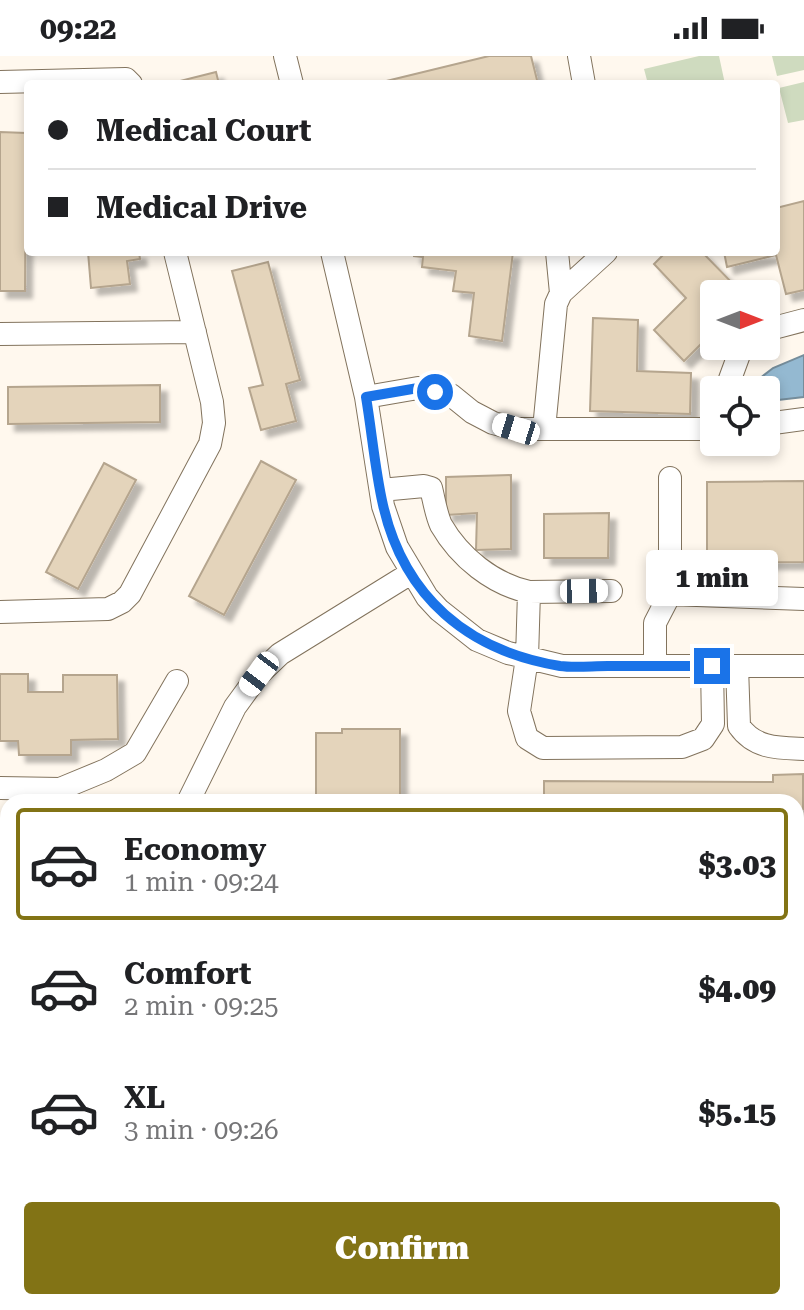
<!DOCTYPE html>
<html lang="en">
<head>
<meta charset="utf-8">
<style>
  :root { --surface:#fff; --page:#f2f2f2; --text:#202124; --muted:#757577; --line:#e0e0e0; --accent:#827315 }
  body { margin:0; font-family:"Roboto Serif",serif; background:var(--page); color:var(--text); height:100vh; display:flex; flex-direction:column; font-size:30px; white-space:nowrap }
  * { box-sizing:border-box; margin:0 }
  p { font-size:26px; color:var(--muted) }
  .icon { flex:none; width:44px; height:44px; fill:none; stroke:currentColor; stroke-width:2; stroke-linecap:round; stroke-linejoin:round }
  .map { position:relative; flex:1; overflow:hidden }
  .details { position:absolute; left:0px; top:738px; width:804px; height:516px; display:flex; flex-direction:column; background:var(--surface); border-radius:24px 24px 0 0; box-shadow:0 4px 12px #0003 }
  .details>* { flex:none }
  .guide { position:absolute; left:24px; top:24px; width:756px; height:176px; border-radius:8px; box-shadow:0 4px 12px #0003; display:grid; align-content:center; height:176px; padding:0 24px; background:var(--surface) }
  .needle { width:52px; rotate:90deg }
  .controls { position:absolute; left:700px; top:224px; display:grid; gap:16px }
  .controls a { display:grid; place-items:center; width:80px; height:80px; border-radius:8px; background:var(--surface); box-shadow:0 4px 12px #0003; font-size:40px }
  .end { position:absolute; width:36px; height:36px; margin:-18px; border:10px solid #1a73e8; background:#fff; box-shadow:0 0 0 4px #fff }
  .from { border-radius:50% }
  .bubble { position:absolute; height:56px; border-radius:8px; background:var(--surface); box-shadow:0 4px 12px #0003; font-size:26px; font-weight:800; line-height:56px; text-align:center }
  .car { position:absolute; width:24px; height:48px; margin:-24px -12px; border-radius:10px; box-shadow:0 0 6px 2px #0007; background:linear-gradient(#fff 24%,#345 0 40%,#fff 0 76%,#345 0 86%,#fff 0) }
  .guide b { display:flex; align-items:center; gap:28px; height:76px; font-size:30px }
  .guide b+b { border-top:2px solid var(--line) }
  .guide i { width:20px; height:20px; background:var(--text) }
  ul { padding:14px 0 0; list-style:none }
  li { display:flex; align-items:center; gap:24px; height:112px; margin:0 16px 12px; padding:0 8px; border:4px solid transparent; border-radius:8px }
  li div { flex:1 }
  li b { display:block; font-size:30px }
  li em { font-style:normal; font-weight:800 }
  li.current { border-color:var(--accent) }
  li>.icon { width:72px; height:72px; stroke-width:1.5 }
  .button { display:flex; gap:16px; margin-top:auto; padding:16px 24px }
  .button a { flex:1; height:92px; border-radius:8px; background:var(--accent); color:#fff; font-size:32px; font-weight:800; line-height:92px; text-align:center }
  .status { display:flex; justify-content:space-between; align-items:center; height:56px; padding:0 40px; background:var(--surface); direction:ltr }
  .status svg { height:22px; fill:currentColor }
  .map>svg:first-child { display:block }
  .green { fill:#cfdbbf }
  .water { fill:#94b9d1; stroke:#758d9b; stroke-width:2 }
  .building { fill:#e4d4bb; stroke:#b5a58e; stroke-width:2; filter:url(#shadow) }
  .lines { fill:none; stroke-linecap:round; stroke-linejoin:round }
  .minor-casing { stroke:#82735d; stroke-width:24 }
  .minor { stroke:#fff; stroke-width:22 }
  .route { stroke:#1a73e8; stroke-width:10 }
</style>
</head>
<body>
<div class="status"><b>09:22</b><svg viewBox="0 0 49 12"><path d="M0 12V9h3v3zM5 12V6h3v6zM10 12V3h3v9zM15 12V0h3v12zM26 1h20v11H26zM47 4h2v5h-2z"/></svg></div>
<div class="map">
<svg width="804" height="1254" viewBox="0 0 804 1254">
  <defs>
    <filter id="shadow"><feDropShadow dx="7" dy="7" stdDeviation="2" flood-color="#0004"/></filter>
  </defs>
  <rect width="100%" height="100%" fill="#fff8ee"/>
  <path class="green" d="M699 0H719L725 28H648L644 13Z
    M772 0H804V14L777 20Z
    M804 26V64L788 67 779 32Z"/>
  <path class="water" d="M804 299V341L778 344 766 343V334H759V323L773 312Z"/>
  <path class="building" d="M489 0H531L538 28H374Z
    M216 16 219 28H176V26Z
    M0 76 26 77 25 235H0Z
    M804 145V234L786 238 776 199 727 211 724 196H776V152Z
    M88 196H139L140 203 127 205 130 228 91 232Z
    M414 196H513L502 285 469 280 474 237 453 235 456 215 422 211 423 201 414 200Z
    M666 196H702L743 238H714V275L684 305 654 274 686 242 654 208Z
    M268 206 300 324 286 328 296 365 261 374 249 332 263 329 232 215Z
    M593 262 638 264 637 315 691 317 690 358 590 355Z
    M160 329V366L8 368V331Z
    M261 405 296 424 224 559 189 540Z
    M104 407 136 424 78 533 46 516Z
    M511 419V493L476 494 477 457 446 459V421Z
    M804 425V506L707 507V426Z
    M609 457 608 502H544V458Z
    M0 618H28V636H63V619H117L118 683 71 684V699H19L18 685H0Z
    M342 673H400V746H316V677H342Z
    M803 718V753H796V746H544V725L773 726V719Z
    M0 1007 8 1009V1042L0 1040Z
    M116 1246H318V1254H116Z
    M583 1246H720V1254H584Z"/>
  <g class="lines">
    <defs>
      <path id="minor" d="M285 0 292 28
        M579 0 584 28
        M0 26 126 23 131 28
        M332 196 366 341 383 450 397 491 427 541 439 554 477 584 508 597 562 610H804
        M561 237 606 196
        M766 274 804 264
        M0 278 195 276
        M729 334 730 323 741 293 745 290
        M366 341 418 332 451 339 472 356 493 367 516 373H714
        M766 368 804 363
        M544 373 556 248 561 237 557 196
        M381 434 424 430 431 432C434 444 436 458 441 469 460 502 493 528 529 536L527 602 519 655 527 682 543 692 682 691 703 683 713 668 712 610
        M529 536 611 535
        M670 538 804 543
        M0 556 108 553 122 546 130 538 210 388 214 367 212 346 175 196
        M655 610V567L670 538V422
        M737 610 739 670C755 693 779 692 804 693
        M0 732 60 733 63 746
        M60 733 106 714 135 697 177 625
        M188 746 235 651 259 618 280 598 411 517
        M0 811 8 807
        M796 949H804
        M796 1014H804
        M0 1088H8
        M796 1127H804
        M796 1201H804
        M97 1246V1254
        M745 1254V1249L804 1247"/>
    </defs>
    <use href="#minor" class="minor-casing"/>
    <use href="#minor" class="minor"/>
  </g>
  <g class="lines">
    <path class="route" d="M435 336 418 332 366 341C372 377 375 414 383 449 404 541 468 595 560 610 575 612 592 610 608 610 643 610 677 610 712 610"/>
  </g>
</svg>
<div class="controls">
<a><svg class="needle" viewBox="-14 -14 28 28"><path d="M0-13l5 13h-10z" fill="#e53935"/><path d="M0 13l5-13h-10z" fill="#757577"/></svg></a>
<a><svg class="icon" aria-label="locate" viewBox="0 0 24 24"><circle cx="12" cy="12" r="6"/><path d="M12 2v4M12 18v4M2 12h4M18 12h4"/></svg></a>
</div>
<i class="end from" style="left:435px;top:336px"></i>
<i class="end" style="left:712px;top:610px"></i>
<div class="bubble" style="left:646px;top:494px;width:132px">1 min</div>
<i class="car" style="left:516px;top:373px;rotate:287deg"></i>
<i class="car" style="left:584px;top:535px;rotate:89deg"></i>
<i class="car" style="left:259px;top:618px;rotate:217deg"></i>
<div class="guide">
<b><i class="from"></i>Medical Court</b>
<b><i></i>Medical Drive</b>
</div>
<section class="details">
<ul>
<li class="current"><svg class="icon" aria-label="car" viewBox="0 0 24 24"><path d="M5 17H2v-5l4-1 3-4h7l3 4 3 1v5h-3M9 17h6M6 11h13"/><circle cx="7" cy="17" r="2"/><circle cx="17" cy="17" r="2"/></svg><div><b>Economy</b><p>1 min · 09:24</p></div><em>$3.03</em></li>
<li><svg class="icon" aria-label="car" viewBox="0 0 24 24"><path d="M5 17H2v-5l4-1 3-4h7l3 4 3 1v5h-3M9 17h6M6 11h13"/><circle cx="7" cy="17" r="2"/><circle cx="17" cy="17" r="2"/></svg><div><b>Comfort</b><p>2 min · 09:25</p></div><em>$4.09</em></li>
<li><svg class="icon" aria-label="car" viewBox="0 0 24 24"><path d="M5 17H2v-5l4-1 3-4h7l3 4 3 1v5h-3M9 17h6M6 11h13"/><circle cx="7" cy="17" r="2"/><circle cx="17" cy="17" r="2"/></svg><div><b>XL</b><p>3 min · 09:26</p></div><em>$5.15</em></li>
</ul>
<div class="button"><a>Confirm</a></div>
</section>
</div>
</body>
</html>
